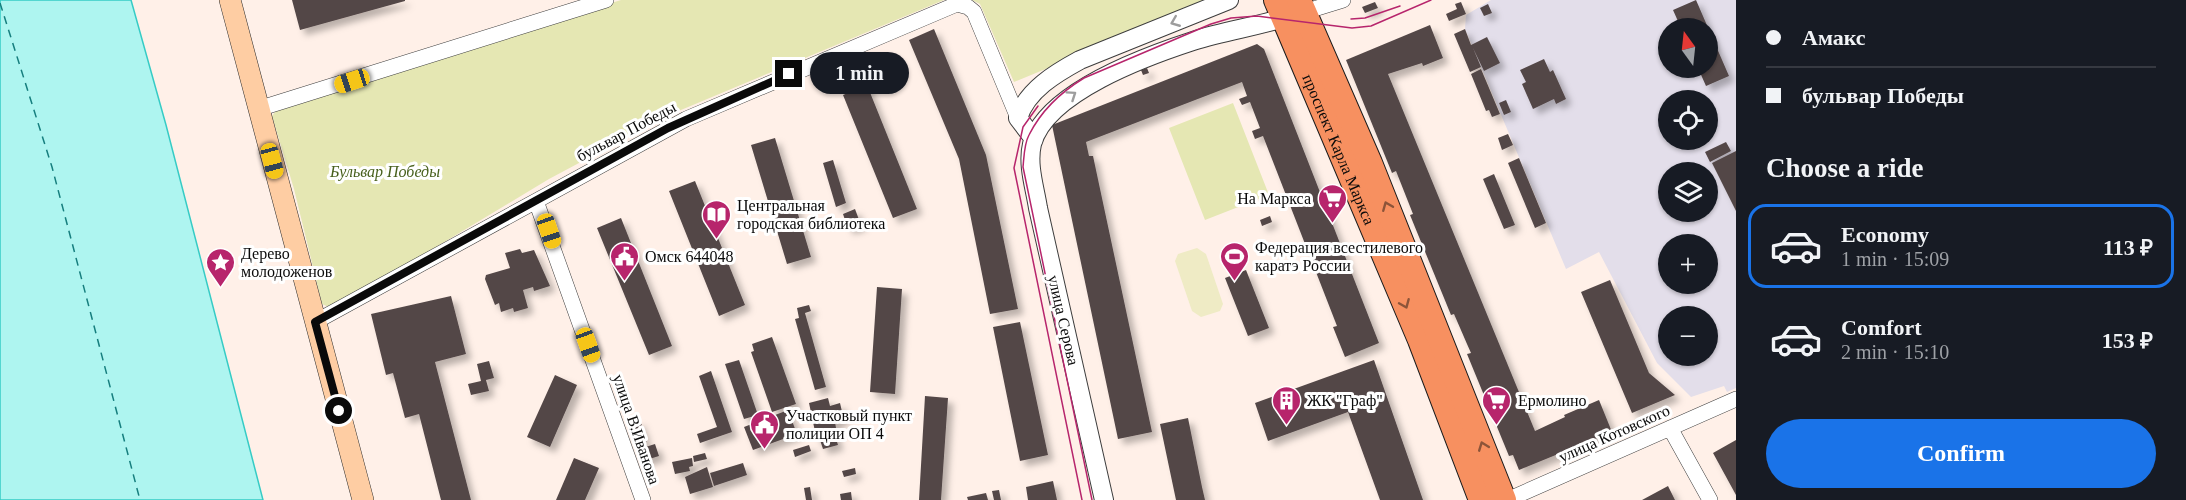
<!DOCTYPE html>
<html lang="en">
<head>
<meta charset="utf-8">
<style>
  :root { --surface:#171b24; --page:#242831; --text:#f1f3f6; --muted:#9ea1a6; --line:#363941; --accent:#1a73e8 }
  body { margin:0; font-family:"Times New Roman",serif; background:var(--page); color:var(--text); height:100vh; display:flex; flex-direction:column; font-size:22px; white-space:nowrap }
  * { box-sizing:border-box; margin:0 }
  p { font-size:20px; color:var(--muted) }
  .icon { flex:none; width:33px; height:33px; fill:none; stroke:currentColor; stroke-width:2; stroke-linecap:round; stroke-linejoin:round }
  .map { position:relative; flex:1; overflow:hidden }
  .side { display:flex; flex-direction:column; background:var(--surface); width:450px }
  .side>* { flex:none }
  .banner { display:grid; align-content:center; height:132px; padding:0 30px; background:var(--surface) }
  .needle { width:39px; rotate:345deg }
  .buttons { position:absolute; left:1658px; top:18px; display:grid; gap:12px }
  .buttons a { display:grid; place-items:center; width:60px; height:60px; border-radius:50%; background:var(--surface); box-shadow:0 2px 4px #0004; font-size:30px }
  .end { position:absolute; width:27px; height:27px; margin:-14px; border:8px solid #0a0a0a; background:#fff; box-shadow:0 0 0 3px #fff }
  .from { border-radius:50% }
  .bubble { position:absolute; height:42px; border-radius:21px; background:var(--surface); box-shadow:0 2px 4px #0004; font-size:20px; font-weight:700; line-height:42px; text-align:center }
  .car { position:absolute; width:18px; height:36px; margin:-18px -9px; border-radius:8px; box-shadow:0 0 4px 2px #0007; background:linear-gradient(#f5c518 24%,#345 0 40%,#f5c518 0 76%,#345 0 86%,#f5c518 0) }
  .banner b { display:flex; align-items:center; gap:21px; height:57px; font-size:22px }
  .banner b+b { border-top:2px solid var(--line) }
  .banner i { width:15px; height:15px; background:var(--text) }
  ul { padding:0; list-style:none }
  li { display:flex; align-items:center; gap:18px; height:84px; margin:0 12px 9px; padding:0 18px; border:3px solid transparent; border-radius:18px }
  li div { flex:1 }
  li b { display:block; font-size:22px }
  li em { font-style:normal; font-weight:700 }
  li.active { border-color:var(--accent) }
  li>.icon { width:54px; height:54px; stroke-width:1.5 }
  h2 { padding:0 30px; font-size:27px; line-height:72px }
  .action { display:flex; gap:12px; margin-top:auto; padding:12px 30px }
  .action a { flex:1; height:69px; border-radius:36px; background:var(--accent); color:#fff; font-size:24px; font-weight:700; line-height:69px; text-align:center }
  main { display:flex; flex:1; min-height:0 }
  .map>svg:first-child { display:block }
  .industrial { fill:#e3deea; fill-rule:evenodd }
  .green { fill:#e5e7b3 }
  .pitch { fill:#efebc5 }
  .water { fill:#aef5f0; stroke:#36cbc5; stroke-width:1.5 }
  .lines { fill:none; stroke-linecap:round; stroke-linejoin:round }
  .ferry { stroke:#167e7e; stroke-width:1.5; stroke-dasharray:8 6; stroke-linecap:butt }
  .building { fill:#534747; filter:url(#shadow) }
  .minor-casing { stroke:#3d3d3d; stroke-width:16 }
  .tertiary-casing { stroke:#3d3d3d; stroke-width:20 }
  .secondary-casing { stroke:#2c2c2c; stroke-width:22 }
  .primary-casing { stroke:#1b1b1b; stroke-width:26 }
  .minor { stroke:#fff; stroke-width:15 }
  .tertiary { stroke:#fff; stroke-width:18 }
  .secondary { stroke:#fecda3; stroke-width:21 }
  .primary { stroke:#f79060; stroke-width:24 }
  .tram { stroke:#b7256c; stroke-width:1.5 }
  .oneway { stroke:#9d9d9d }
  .oneway2 { stroke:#8c5439 }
  .route { stroke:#0a0a0a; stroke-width:8 }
  .labels { text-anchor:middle; stroke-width:6; stroke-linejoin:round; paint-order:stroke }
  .street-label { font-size:16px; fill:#0a0a0a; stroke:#fff }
  .park-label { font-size:16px; font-style:italic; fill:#48601d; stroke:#fff }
  .poi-label { font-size:16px; fill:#0a0a0a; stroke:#fff; text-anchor:start }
</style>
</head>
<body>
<main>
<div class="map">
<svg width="1736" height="500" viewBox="0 0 1736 500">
  <defs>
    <filter id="shadow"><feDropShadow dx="5.5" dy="5.5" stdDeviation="3" flood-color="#0004"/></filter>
  </defs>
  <rect width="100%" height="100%" fill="#fff0e8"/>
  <path class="industrial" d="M1491 0H1736V388L1727 392 1724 386 1691 397 1657 363 1599 252 1566 269 1465 29 1466 15ZM1668 28H1707V68H1668ZM1668 100H1707V140H1668ZM1668 172H1707V212H1668ZM1668 244H1707V284H1668ZM1668 316H1707V356H1668Z"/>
  <path class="green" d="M621 0H944L669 115 549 179 333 309 322 304 294 189 272 116 278 108Z
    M972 0H1212L1014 82 980 4Z
    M1233 103 1269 195 1205 220 1169 128Z"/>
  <path class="pitch" d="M1197 248 1206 254 1223 304 1220 311 1201 317 1192 311 1175 261 1178 254Z"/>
  <path class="water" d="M0 0H131L166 125 263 500H0Z"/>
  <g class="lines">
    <path class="ferry" d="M0 3 52 167 140 500"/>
  </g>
  <path class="building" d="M292 0H405V1L300 30Z
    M1696 0 1729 76 1706 86 1698 68H1707V28H1681L1673 10Z
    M1375 2 1378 8 1365 13 1362 7Z
    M1461 2 1466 14 1449 21 1446 14 1457 9 1455 4Z
    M1488 4 1492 13 1484 16 1480 8Z
    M1430 25 1443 58 1423 66 1422 63 1388 74 1535 431 1565 417 1564 415 1599 400 1612 432 1519 470 1513 455 1509 456 1467 354 1471 353 1467 344 1454 314 1451 315 1410 215 1413 214 1396 171 1392 173 1346 60Z
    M934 29 986 155 1018 309 990 314 959 159 909 40Z
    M1465 29 1471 45 1487 37 1500 63 1484 71 1473 48 1481 67 1470 72 1454 34Z
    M1257 44 1264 49 1379 343 1345 357 1333 327 1337 326 1263 136 1255 139 1252 131 1260 128 1250 102 1242 105 1239 99 1247 96 1242 82 1086 142 1089 156H1093L1152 432 1118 439 1052 125Z
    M1544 59 1550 72 1553 70 1566 99 1556 104 1554 99 1533 109 1522 84 1526 82 1520 70Z
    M1147 68 1149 73 1143 75 1141 70Z
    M1481 69 1500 114 1492 117 1489 110 1486 111 1471 74Z
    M867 85 917 209 893 218 843 95Z
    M1506 100 1511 112 1504 115 1499 103Z
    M1508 134 1513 145 1502 150 1498 138Z
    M775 138 811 257 787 264 751 145Z
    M1726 142 1731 151 1710 162 1705 152Z
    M1736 151V211L1712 163Z
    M1519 158 1546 223 1535 228 1508 163Z
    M833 160 846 203 836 207 823 163Z
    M1494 174 1515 225 1504 229 1483 179Z
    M695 181 745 305 719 316 669 191Z
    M855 209 861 225 848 229 843 214Z
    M1270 216 1272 222 1262 226 1260 220Z
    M621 218 672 346 649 355 597 228Z
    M520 249 522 253 534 250 550 286 534 291 533 287 523 290 528 308 514 312 513 308 501 312 499 303 495 305 485 279 486 275 510 268 505 253Z
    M1246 270 1269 328 1248 336 1225 278Z
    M1610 280 1649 373 1675 395 1632 413 1581 292Z
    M877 287 902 289 895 394 870 392Z
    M451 296 466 354 435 362 471 500H441L419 414 405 418 393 373 386 375 371 314Z
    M809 305 811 311 805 313 826 387 815 390 795 319 799 318 797 308Z
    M1020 322 1048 455 1020 461 993 327Z
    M772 337 796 404 772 412 751 352 754 351 752 344Z
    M739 360 758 415 744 419 725 364Z
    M1374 360 1423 500H1380L1348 412 1268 441 1255 403Z
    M489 361 494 378 486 380 489 391 471 395 468 384 481 381 477 364Z
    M711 371 732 432 700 443 697 434 717 427 699 376Z
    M555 375 577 385 550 447 527 437Z
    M925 396 948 398 941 500H919Z
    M828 398 830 406 840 403 844 420 835 422 836 428 833 429 838 445 823 449 820 440 817 441 809 403Z
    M788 410 797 434 753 450 744 427Z
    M1188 418 1202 487 1205 500H1176L1160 424Z
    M638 420 642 425 632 433 628 428Z
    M641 428 645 433 636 441 632 435Z
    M643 436 647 441 638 449 634 444Z
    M1736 440V495L1713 453Z
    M655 444 659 456 640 462 636 450Z
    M809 445 811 451 795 457 793 450Z
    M705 453 707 459 694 462 693 456Z
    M574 458 599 468 585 500H556Z
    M692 458 693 466 689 467 690 471 675 474 672 462Z
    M743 463 747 475 714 486 710 473Z
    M707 467 713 487 690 494 685 477Z
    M855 468 856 474 844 477 842 471Z
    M1053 481 1057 500H1028L1026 487Z
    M1668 486 1675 500H1642Z
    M810 487 812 500H806L804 488Z
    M999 490 1001 500H994L992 491Z
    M851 492 852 500H841L840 494Z
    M986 493 988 500H968L967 497Z"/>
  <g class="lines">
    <defs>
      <path id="minor" d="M1304 12 1343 0
        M258 109 606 0
        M536 201 643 500
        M315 322 686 119 957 4 968 7 974 12 1018 118
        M1670 428 1710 500
        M1507 500 1736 399"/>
      <path id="tertiary" d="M1034 139 1018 118C1027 90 1056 73 1080 60L1229 0
        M1104 500 1038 208C1035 188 1027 165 1032 144 1046 92 1147 56 1193 41 1227 30 1262 26 1296 14"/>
      <path id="secondary" d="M230 0 363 500"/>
      <g id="primary">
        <path id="s1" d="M1276 0 1420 340 1481 500"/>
        <path d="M1299 0 1370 163 1504 500"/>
      </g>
    </defs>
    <use href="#minor" class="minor-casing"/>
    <use href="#tertiary" class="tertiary-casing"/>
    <use href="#secondary" class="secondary-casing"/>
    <use href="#primary" class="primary-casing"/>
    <use href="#minor" class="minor"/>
    <use href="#tertiary" class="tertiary"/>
    <use href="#secondary" class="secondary"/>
    <use href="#primary" class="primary"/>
    <path class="tram" d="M1351 19 1365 18 1400 6
      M1038 106 1023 127 1014 168 1082 500
      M1092 500 1023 167C1024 157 1024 144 1029 135 1041 111 1061 92 1084 78L1211 24 1231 18 1257 16 1352 28 1371 26 1431 0"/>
  </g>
  <defs><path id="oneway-chevron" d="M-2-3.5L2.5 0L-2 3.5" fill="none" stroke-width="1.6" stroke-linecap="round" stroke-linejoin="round" transform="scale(1.5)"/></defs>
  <g class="oneway">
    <use href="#oneway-chevron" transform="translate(1175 22) rotate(158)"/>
    <use href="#oneway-chevron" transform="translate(1072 95) rotate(-34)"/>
  </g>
  <g class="oneway2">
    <use href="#oneway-chevron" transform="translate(1387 206) rotate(-112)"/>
    <use href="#oneway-chevron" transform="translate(1405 304) rotate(67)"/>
    <use href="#oneway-chevron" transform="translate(1483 446) rotate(-111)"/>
  </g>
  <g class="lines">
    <path class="route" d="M339 411 315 322 668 128 789 74"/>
  </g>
  <defs>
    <symbol id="supermarket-pin" viewBox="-11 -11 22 30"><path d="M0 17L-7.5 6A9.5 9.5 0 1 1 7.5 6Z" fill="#b7256c" stroke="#fff"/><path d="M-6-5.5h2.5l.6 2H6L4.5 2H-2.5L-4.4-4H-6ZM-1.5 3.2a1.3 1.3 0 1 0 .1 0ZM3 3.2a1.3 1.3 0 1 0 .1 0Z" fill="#fff"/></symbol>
    <symbol id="library-pin" viewBox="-11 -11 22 30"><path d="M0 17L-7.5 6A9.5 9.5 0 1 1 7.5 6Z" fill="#b7256c" stroke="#fff"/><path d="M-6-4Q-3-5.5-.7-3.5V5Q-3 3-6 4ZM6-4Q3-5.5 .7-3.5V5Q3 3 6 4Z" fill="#fff"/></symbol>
    <symbol id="civic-pin" viewBox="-11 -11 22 30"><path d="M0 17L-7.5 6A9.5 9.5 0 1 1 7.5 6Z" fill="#b7256c" stroke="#fff"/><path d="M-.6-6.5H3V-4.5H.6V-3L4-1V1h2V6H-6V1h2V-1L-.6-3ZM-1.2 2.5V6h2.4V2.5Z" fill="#fff"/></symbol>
    <symbol id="stadium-pin" viewBox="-11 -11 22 30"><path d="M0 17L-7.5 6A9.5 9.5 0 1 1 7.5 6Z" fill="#b7256c" stroke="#fff"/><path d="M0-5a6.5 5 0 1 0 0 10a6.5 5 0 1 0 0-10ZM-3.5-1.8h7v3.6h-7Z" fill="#fff"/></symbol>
    <symbol id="sight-pin" viewBox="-11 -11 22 30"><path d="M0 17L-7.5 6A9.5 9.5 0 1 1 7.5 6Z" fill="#b7256c" stroke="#fff"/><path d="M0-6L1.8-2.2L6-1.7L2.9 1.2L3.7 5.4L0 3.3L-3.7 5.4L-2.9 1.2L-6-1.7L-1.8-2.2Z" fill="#fff"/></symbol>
    <symbol id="building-pin" viewBox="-11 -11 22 30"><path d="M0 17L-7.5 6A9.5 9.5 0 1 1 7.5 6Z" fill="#b7256c" stroke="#fff"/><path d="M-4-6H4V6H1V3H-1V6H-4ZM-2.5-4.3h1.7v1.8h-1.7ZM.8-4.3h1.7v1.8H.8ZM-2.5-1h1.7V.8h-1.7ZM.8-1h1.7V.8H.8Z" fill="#fff"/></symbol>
  </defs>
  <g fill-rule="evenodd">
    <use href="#supermarket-pin" x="1316" y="182" width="33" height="45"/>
    <use href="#library-pin" x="700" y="198" width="33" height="45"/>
    <use href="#civic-pin" x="608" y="240" width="33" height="45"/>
    <use href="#stadium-pin" x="1218" y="240" width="33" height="45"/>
    <use href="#sight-pin" x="204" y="246" width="33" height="45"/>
    <use href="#building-pin" x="1270" y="384" width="33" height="45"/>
    <use href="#supermarket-pin" x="1480" y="384" width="33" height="45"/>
    <use href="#civic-pin" x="748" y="408" width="33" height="45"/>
  </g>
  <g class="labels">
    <g class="street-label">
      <text transform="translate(626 131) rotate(-28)" y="6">бульвар Победы</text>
      <text dy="6" stroke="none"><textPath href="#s1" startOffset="162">проспект Карла Маркса</textPath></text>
      <text transform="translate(1064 320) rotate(77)" y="6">улица Серова</text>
      <text transform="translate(637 429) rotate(71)" y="6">улица В.Иванова</text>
      <text transform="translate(1614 433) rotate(-24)" y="6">улица Котовского</text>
    </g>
    <g class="park-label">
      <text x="385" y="177">Бульвар Победы</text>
    </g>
    <g class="poi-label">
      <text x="1311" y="204" text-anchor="end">На Маркса</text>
      <text x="737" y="211">Центральная<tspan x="737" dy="18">городская библиотека</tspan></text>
      <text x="1255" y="253">Федерация всестилевого<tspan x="1255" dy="18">каратэ России</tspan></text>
      <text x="241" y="259">Дерево<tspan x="241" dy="18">молодоженов</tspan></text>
      <text x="645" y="262">Омск 644048</text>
      <text x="1307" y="406">ЖК "Граф"</text>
      <text x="1518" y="406">Ермолино</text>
      <text x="786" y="421">Участковый пункт<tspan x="786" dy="18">полиции ОП 4</tspan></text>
    </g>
  </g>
</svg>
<div class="buttons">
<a><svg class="needle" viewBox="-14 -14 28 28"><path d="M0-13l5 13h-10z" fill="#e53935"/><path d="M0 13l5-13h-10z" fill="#9ea1a6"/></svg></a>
<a><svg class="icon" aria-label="locate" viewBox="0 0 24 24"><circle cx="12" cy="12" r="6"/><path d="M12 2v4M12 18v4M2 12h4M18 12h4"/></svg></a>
<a><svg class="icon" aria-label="layers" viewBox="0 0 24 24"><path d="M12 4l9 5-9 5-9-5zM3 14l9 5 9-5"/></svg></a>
<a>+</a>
<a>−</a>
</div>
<i class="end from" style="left:339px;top:411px"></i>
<i class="end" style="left:789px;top:74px"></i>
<div class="bubble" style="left:810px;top:52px;width:99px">1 min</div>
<i class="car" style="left:352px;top:81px;rotate:252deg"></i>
<i class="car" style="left:272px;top:161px;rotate:165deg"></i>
<i class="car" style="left:549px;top:231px;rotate:161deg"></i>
<i class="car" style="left:588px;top:345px;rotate:160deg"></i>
</div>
<section class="side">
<div class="banner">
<b><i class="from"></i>Амакс</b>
<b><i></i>бульвар Победы</b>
</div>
<h2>Choose a ride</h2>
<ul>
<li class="active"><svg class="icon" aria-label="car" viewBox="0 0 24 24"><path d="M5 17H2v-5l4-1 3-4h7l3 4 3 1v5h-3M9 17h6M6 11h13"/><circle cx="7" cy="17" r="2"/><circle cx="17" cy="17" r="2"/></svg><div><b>Economy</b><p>1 min · 15:09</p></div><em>113 ₽</em></li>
<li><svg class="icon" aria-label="car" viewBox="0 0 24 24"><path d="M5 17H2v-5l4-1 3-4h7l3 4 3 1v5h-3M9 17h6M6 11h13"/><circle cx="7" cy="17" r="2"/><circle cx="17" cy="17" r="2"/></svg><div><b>Comfort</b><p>2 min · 15:10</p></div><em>153 ₽</em></li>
</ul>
<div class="action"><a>Confirm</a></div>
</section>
</main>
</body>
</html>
